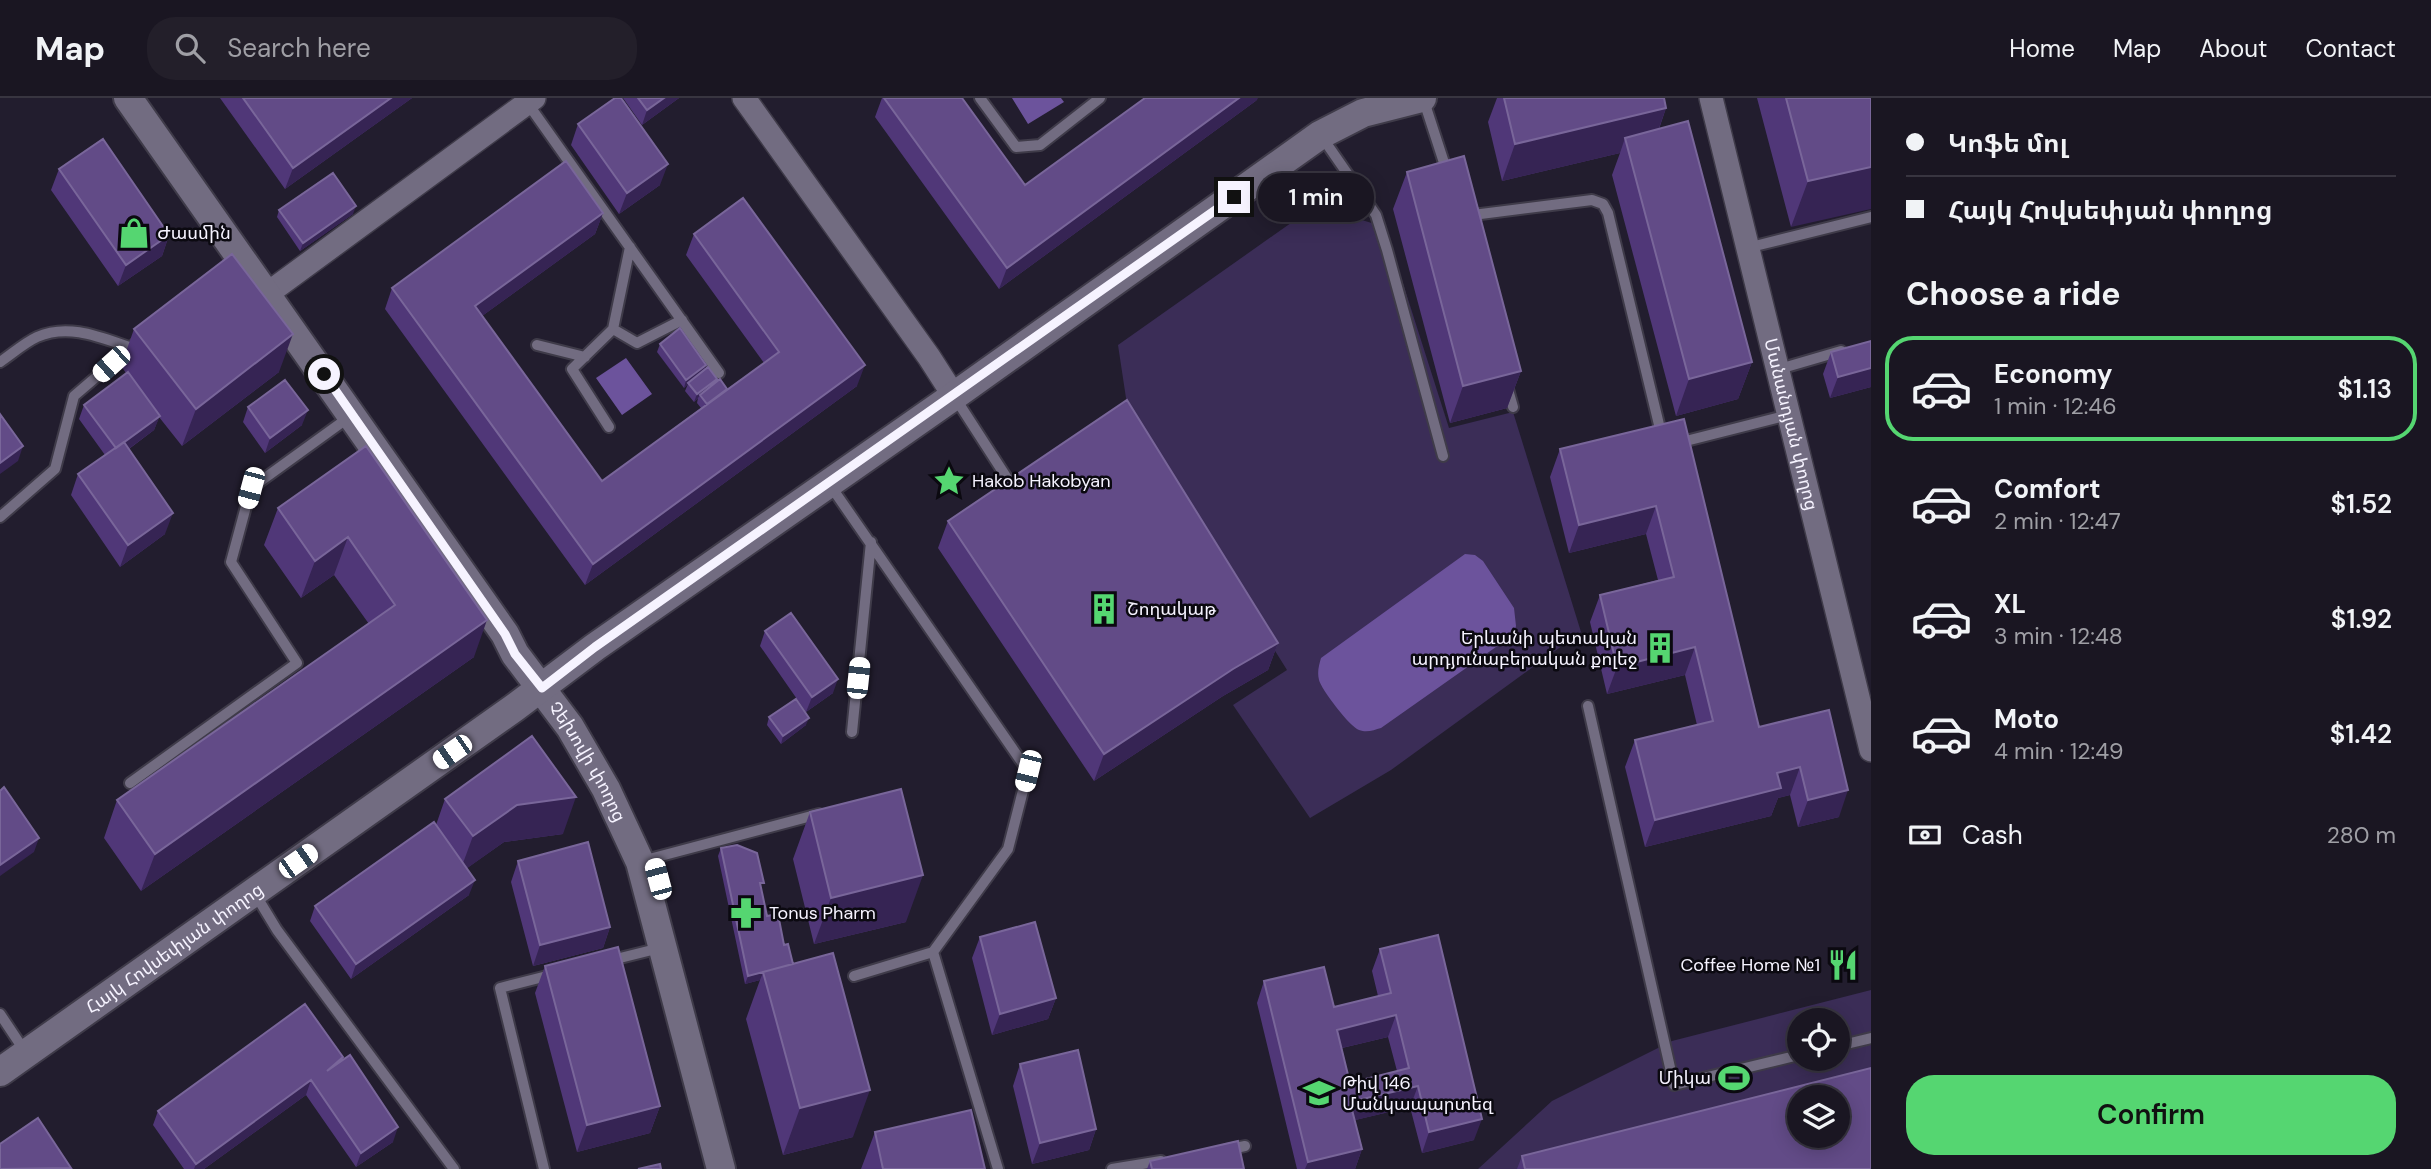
<!DOCTYPE html>
<html lang="en">
<head>
<meta charset="utf-8">
<style>
  :root { --surface:#1a1622; --page:#231f2a; --text:#f1f3f6; --muted:#9f9fa5; --line:#383540; --accent:#55d671 }
  body { margin:0; font-family:"DM Sans","Noto Sans Armenian",sans-serif; background:var(--page); color:var(--text); height:100vh; display:flex; flex-direction:column; font-size:26px; white-space:nowrap }
  * { box-sizing:border-box; margin:0 }
  p { font-size:23px; color:var(--muted) }
  .icon { flex:none; width:38px; height:38px; fill:none; stroke:currentColor; stroke-width:2; stroke-linecap:round; stroke-linejoin:round }
  .map { position:relative; flex:1; overflow:hidden }
  .panel { display:flex; flex-direction:column; background:var(--surface); width:560px }
  .panel>* { flex:none }
  .banner { display:grid; align-content:center; height:154px; padding:0 35px; background:var(--surface) }
  .tools { position:absolute; left:1787px; top:910px; display:grid; gap:14px }
  .tools a { display:grid; place-items:center; width:63px; height:63px; border-radius:50%; background:var(--surface); box-shadow:0 4px 18px #0003,0 0 0 2px var(--line); font-size:35px }
  .end { position:absolute; width:32px; height:32px; margin:-16px; border:9px solid #f6f3ff; background:#111; box-shadow:0 0 0 4px #111 }
  .from { border-radius:50% }
  .bubble { position:absolute; height:49px; border-radius:24px; background:var(--surface); box-shadow:0 4px 18px #0003,0 0 0 2px var(--line); font-size:23px; font-weight:600; line-height:49px; text-align:center }
  .car { position:absolute; width:21px; height:42px; margin:-21px -10px; border-radius:9px; box-shadow:0 0 5px 2px #0007; background:linear-gradient(#fff 24%,#345 0 40%,#fff 0 76%,#345 0 86%,#fff 0) }
  .banner b { display:flex; align-items:center; gap:24px; height:66px; font-size:26px }
  .banner b+b { border-top:2px solid var(--line) }
  .banner i { width:18px; height:18px; background:var(--text) }
  ul { padding:0; list-style:none }
  li { display:flex; align-items:center; gap:21px; height:105px; margin:0 14px 10px; padding:0 21px; border:4px solid transparent; border-radius:28px }
  li div { flex:1 }
  li b { display:block; font-size:26px }
  li em { font-style:normal; font-weight:600 }
  li.active { border-color:var(--accent) }
  li>.icon { width:63px; height:63px; stroke-width:1.5 }
  h2 { padding:0 35px; font-size:32px; line-height:84px }
  .pay { display:flex; align-items:center; gap:18px; height:77px; padding:0 35px; font-size:26px }
  .pay p { margin-inline-start:auto }
  .button { display:flex; gap:14px; margin-top:auto; padding:14px 35px }
  .button a { flex:1; height:80px; border-radius:28px; background:var(--accent); color:#111; font-size:28px; font-weight:600; line-height:80px; text-align:center }
  header { display:flex; align-items:center; gap:42px; box-sizing:border-box; height:98px; padding:0 35px; background:var(--surface); border-bottom:2px solid var(--line) }
  header strong { font-size:33px }
  nav { display:flex; gap:38px; margin-inline-start:auto; font-size:24px }
  .search { width:490px; height:63px; background:var(--page); display:flex; align-items:center; gap:18px; box-sizing:border-box; padding:0 24px; border-radius:28px; color:var(--muted); font-size:26px }
  main { display:flex; flex:1; min-height:0 }
  .map>svg:first-child { display:block }
  .green { fill:#3b2d57; fill-rule:evenodd }
  .water { fill:#6c539c }
  .lines { fill:none; stroke-linecap:round; stroke-linejoin:round }
  .service-casing { stroke:#3f3b49; stroke-width:14 }
  .minor-casing { stroke:#3f3b49; stroke-width:26 }
  .tertiary-casing { stroke:#3f3b49; stroke-width:32 }
  .service { stroke:#726c81; stroke-width:10 }
  .minor { stroke:#726c81; stroke-width:23 }
  .tertiary { stroke:#726c81; stroke-width:28 }
  .wall { fill:#503778; fill-rule:evenodd }
  .shaded-wall { fill:#362454 }
  .building { fill:#624b87; stroke:#79669a; stroke-width:2; fill-rule:evenodd }
  .route { stroke:#f6f3ff; stroke-width:9 }
  .labels { text-anchor:middle; stroke-width:5; stroke-linejoin:round; paint-order:stroke }
  .poi-label { font-size:18px; fill:#f6f3ff; stroke:#0b0910; text-anchor:start }
  .street-label { font-size:18px; fill:#f6f3ff; stroke:#0b0910 }
</style>
</head>
<body>
<header>
<strong>Map</strong>
<div class="search"><svg class="icon" aria-label="search" viewBox="0 0 24 24"><circle cx="10" cy="10" r="6"/><path d="M15 15l6 6"/></svg>Search here</div>
<nav><a>Home</a><a>Map</a><a>About</a><a>Contact</a></nav>
</header>
<main>
<div class="map">
<svg width="1871" height="1071" viewBox="0 0 1871 1071">
  <rect width="100%" height="100%" fill="#221d2e"/>
  <path class="green" d="M1315 108 1385 129 1449 330 1513 314 1581 534 1391 672 1310 720 1233 607 1287 572 1159 366 1126 300 1118 247Z
    M1871 892V1071H1478L1552 1003 1672 943ZM1799 922H1838V961H1799ZM1799 999H1838V1038H1799Z"/>
  <path class="water" d="M1012 0H1061L1064 4 1028 26Z
    M626 260 652 296 622 317 596 280Z
    M1465 456 1475 457 1483 463 1514 510 1516 528 1513 537 1381 630C1374 632 1367 635 1359 632 1350 629 1321 591 1319 582 1317 574 1319 567 1321 560Z"/>
  <g class="lines">
    <defs>
      <path id="service" d="M980 0 1016 49 1040 47 1100 0
        M1423 0 1448 77
        M526 3 719 275
        M1322 39 1376 117 1387 152 1443 358
        M1465 118 1592 102 1603 106 1608 115 1662 339
        M1747 150 1871 119
        M613 231 637 245 682 222
        M537 247 585 259
        M0 264C12 256 24 245 37 239 68 225 100 239 129 249
        M1776 272 1841 253
        M1507 288 1513 309
        M954 298 1014 391
        M609 329 572 271 613 231 630 149
        M1678 345 1788 317
        M830 387 1028 673 1008 751 933 854 854 878
        M0 419 55 371 74 298 137 244
        M1588 608 1674 987 1799 957
        M852 634 871 444
        M130 685 297 565 231 464 251 390 352 317
        M653 760 819 716
        M254 794 277 832 454 1071
        M933 854 998 1071
        M608 863 660 850
        M0 916 26 955
        M1838 948 1871 940
        M1226 1052 1245 1048
        M544 1071 500 890 555 876
        M1112 1071 1161 1063"/>
      <g id="minor">
        <path d="M744 0 929 259 954 298"/>
        <path id="s1" d="M1711 0 1871 652"/>
        <path d="M267 196 534 0"/>
      </g>
      <g id="tertiary">
        <path id="s2" d="M128 0 505 536 515 556 570 629 606 691 640 764 721 1071"/>
        <path id="s3" d="M0 974 514 610 595 549 954 298 1320 37 1363 15 1422 0"/>
      </g>
    </defs>
    <use href="#service" class="service-casing"/>
    <use href="#minor" class="minor-casing"/>
    <use href="#tertiary" class="tertiary-casing"/>
    <use href="#service" class="service"/>
    <use href="#minor" class="minor"/>
    <use href="#tertiary" class="tertiary"/>
  </g>
  <path class="wall" d="M220 0H412L285 91Z
    M623 0H679L642 27Z
    M882 0H962L1025 87 1257 2 999 191 875 19Z
    M1497 0H1664L1666 10 1659 31 1752 264 1738 301 1676 318 1612 77 1620 55 1502 83 1488 24Z
    M1757 0H1871L1791 129Z
    M578 26 660 87 619 116 571 47Z
    M59 71 169 137 162 158 118 188 51 92Z
    M1407 74 1521 273 1507 310 1450 325 1393 111Z
    M279 112 353 116 300 153 277 119Z
    M603 115 595 136 482 218 602 383 701 310 697 305 698 300 694 304 685 293 688 286 684 290 657 254 660 246 704 273 715 285 727 291 764 265 686 157 694 136 857 288 585 487 385 211 392 190Z
    M134 231 279 274 182 348 159 319 154 332 129 351 165 436 120 469 71 397 78 376 105 357 79 321 84 307 126 275 121 268Z
    M1871 243V289L1830 300 1823 276 1831 254Z
    M248 309 302 327 265 355 243 324Z
    M1684 321 1759 629 1829 612 1839 719 1798 729 1790 697 1778 700 1771 718 1645 749 1625 669 1635 642 1697 627 1685 577 1607 596 1590 524 1600 497 1658 482 1646 436 1569 455 1550 379 1560 351Z
    M366 348 474 559 141 793 104 740 117 702 369 526 334 477 301 500 264 447 278 410Z
    M948 423 1278 545 1268 572 1223 598 1094 683 938 450Z
    M765 533 833 595 806 614 760 548Z
    M769 619 806 627 781 646 767 627Z
    M445 701 563 736 504 744 467 770 469 797 351 881 310 823 315 808 436 727Z
    M810 714 906 824 814 846 793 761Z
    M721 750 761 791 767 818 784 847 793 866 853 1039 783 1057 746 921 760 882 745 886 718 758Z
    M518 763 610 829 603 850 533 868 511 784Z
    M980 839 1056 900 1048 921 992 937 972 860Z
    M1380 851 1474 1042 1422 1055 1410 1009 1355 1022 1362 1051 1355 1071H1297L1257 905 1264 883 1334 909 1378 898 1372 873ZM1388 939 1397 973 1350 985 1342 950Z
    M545 868 660 1008 650 1035 577 1054 535 895Z
    M343 959 342 962 393 1044 356 1069 306 997 204 1071H184L153 1027 158 1013Z
    M1020 966 1096 1031 1089 1052 1032 1066 1013 988Z
    M875 1034 985 1071H861Z
    M1522 1058 1871 1071H1517Z
    M1150 1063 1244 1071H1147Z"/>
  <path class="shaded-wall" d="M391 0H412L285 91 293 70Z
    M664 0H679L642 27 647 12Z
    M1239 0H1258L1257 2 999 191 1007 170Z
    M1666 10 1653 47 1625 40 1620 55 1502 83 1515 46Z
    M668 66 660 87 619 116 627 95Z
    M1871 69V111L1791 129 1808 83Z
    M356 108 353 116 300 153 303 145Z
    M603 115 595 136 467 229 475 208Z
    M169 137 162 158 118 188 126 167Z
    M293 236 279 274 182 348 196 311Z
    M1752 264 1738 301 1676 318 1689 281Z
    M706 267 704 274 684 290 686 282Z
    M865 267 857 288 585 487 593 466Z
    M1871 270V289L1830 300 1838 279Z
    M1521 273 1507 310 1450 325 1463 288Z
    M717 281 714 288 700 297 698 300 694 304 697 296Z
    M308 312 302 327 265 355 270 340Z
    M160 318 154 332 111 364 116 350Z
    M23 348 18 363 0 376V365Z
    M1656 408 1646 436 1569 455 1579 427Z
    M173 415 165 436 120 469 128 447Z
    M348 439 334 477 301 500 315 463Z
    M487 522 474 559 141 793 155 756Z
    M1278 545 1268 572 1223 598 1094 683 1104 656 1233 571Z
    M1695 549 1685 577 1607 596 1617 569Z
    M838 581 833 595 806 614 812 599Z
    M809 620 806 627 781 646 783 638Z
    M1800 669 1790 697 1778 700 1771 718 1645 749 1655 722 1777 675Z
    M1848 692 1839 719 1798 729 1808 702Z
    M576 699 563 736 504 744 459 776 473 738 517 707Z
    M39 740 34 754 0 778V767Z
    M923 777 906 824 814 846 831 800Z
    M475 782 469 797 351 881 356 866Z
    M610 829 603 850 533 868 540 847Z
    M763 875 760 882 745 886 748 878Z
    M1056 900 1048 921 992 937 1000 916Z
    M1396 917 1388 939 1329 953 1337 932Z
    M311 982 306 997 204 1071H194L196 1066Z
    M1418 988 1410 1009 1343 1025 1350 1004Z
    M870 992 853 1039 783 1057 800 1010Z
    M660 1008 650 1035 577 1054 587 1027Z
    M1482 1021 1474 1042 1422 1055 1429 1034Z
    M398 1029 393 1044 356 1069 361 1055Z
    M1096 1031 1089 1052 1032 1066 1040 1045Z
    M1362 1051 1355 1071H1305L1308 1064Z"/>
  <path class="building" d="M243 0H391L293 70Z
    M615 0H621L668 66 627 95 578 26Z
    M638 0H664L647 12Z
    M884 0H962L1025 87 1145 0H1239L1007 170Z
    M1504 0H1664L1666 10 1515 46Z
    M1786 0H1871V69L1808 83Z
    M1688 23 1752 264 1689 281 1625 40Z
    M103 41 169 137 126 167 59 71Z
    M1464 58 1521 273 1463 288 1407 74Z
    M566 63 603 115 475 208 602 383 779 254 694 136 743 100 865 267 593 466 392 190Z
    M333 75 356 108 303 145 279 112Z
    M232 156 293 236 196 311 134 231Z
    M680 230 706 267 686 282 660 246Z
    M1871 243V270L1838 279 1831 254Z
    M708 269 717 281 697 296 688 285Z
    M128 274 160 318 116 350 84 307Z
    M720 281 727 291 707 306 700 297Z
    M285 282 308 312 270 340 248 309Z
    M1127 302 1278 545 1233 571 1104 656 948 423Z
    M0 316 23 348 0 365Z
    M1684 321 1759 629 1829 612 1848 692 1808 702 1800 669 1777 675 1781 690 1655 722 1635 642 1713 623 1695 549 1617 569 1600 497 1674 479 1656 408 1579 427 1560 351Z
    M124 344 173 415 128 447 78 376Z
    M366 348 487 522 155 756 117 702 395 507 348 439 315 463 278 410Z
    M791 515 838 581 812 599 765 533Z
    M796 601 809 620 783 638 769 619Z
    M532 638 576 699 517 707 473 738 445 701Z
    M4 689 39 740 0 767V693Z
    M901 691 923 777 831 800 810 714Z
    M434 724 475 782 356 866 315 808Z
    M588 744 610 829 540 847 518 763Z
    M737 747 757 755 764 785H760L767 818 778 816 784 847 788 846 793 866 748 878 721 750Z
    M1035 824 1056 900 1000 916 980 839Z
    M1438 837 1482 1021 1429 1034 1418 988 1350 1004 1362 1051 1308 1064 1264 883 1324 869 1334 909 1391 895 1380 851ZM1396 917 1409 970 1350 985 1337 932Z
    M618 849 660 1008 587 1027 545 868Z
    M833 855 870 992 800 1010 763 874Z
    M305 906 343 959 327 973 350 957 398 1029 361 1055 311 982 196 1066 158 1013Z
    M1078 952 1096 1031 1040 1045 1020 966Z
    M1871 970V1071H1525L1522 1058ZM1799 999H1838V1038H1799Z
    M971 1012 985 1071H883L875 1034Z
    M38 1020 71 1070 0 1071V1046Z
    M1238 1043 1244 1071H1152L1150 1063Z
    M660 1066 661 1071H638Z"/>
  <g class="lines">
    <path class="route" d="M324 276 505 536 515 556 542 590 595 549 1234 99"/>
  </g>
  <defs>
    <symbol id="shop-bare" viewBox="-9 -9 18 18"><path d="M-5-2.5h2.3a2.7 3.5 0 0 1 5.4 0H5L5.5 6h-11ZM-1.5-2.5h3a1.5 2.3 0 0 0-3 0Z" fill="#55d671" stroke="#0b0910" stroke-width="2.5" paint-order="stroke"/></symbol>
    <symbol id="sight-bare" viewBox="-9 -9 18 18"><path d="M0-6L1.8-2.2L6-1.7L2.9 1.2L3.7 5.4L0 3.3L-3.7 5.4L-2.9 1.2L-6-1.7L-1.8-2.2Z" fill="#55d671" stroke="#0b0910" stroke-width="2.5" paint-order="stroke"/></symbol>
    <symbol id="building-bare" viewBox="-9 -9 18 18"><path d="M-4-6H4V6H1V3H-1V6H-4ZM-2.5-4.3h1.7v1.8h-1.7ZM.8-4.3h1.7v1.8H.8ZM-2.5-1h1.7V.8h-1.7ZM.8-1h1.7V.8H.8Z" fill="#55d671" stroke="#0b0910" stroke-width="2.5" paint-order="stroke"/></symbol>
    <symbol id="pharmacy-bare" viewBox="-9 -9 18 18"><path d="M-2-6h4v4h4v4h-4v4h-4v-4h-4v-4h4Z" fill="#55d671" stroke="#0b0910" stroke-width="2.5" paint-order="stroke"/></symbol>
    <symbol id="restaurant-bare" viewBox="-9 -9 18 18"><path d="M-5-6h1v4h1v-4h1v4h1v-4h1v5L-1.5 .5V6h-2V.5L-5-1ZM5-6V6H3V1.5H1.5Q1.5-4 5-6Z" fill="#55d671" stroke="#0b0910" stroke-width="2.5" paint-order="stroke"/></symbol>
    <symbol id="stadium-bare" viewBox="-9 -9 18 18"><path d="M0-5a6.5 5 0 1 0 0 10a6.5 5 0 1 0 0-10ZM-3.5-1.8h7v3.6h-7Z" fill="#55d671" stroke="#0b0910" stroke-width="2.5" paint-order="stroke"/></symbol>
    <symbol id="school-bare" viewBox="-9 -9 18 18"><path d="M0-5L7-2L0 1L-7-2ZM-4 1L0 2.5L4 1V4Q0 6-4 4Z" fill="#55d671" stroke="#0b0910" stroke-width="2.5" paint-order="stroke"/></symbol>
  </defs>
  <g fill-rule="evenodd">
    <use href="#shop-bare" x="112" y="113" width="44" height="44"/>
    <use href="#sight-bare" x="927" y="361" width="44" height="44"/>
    <use href="#building-bare" x="1082" y="489" width="44" height="44"/>
    <use href="#building-bare" x="1638" y="528" width="44" height="44"/>
    <use href="#pharmacy-bare" x="724" y="793" width="44" height="44"/>
    <use href="#restaurant-bare" x="1821" y="845" width="44" height="44"/>
    <use href="#stadium-bare" x="1712" y="958" width="44" height="44"/>
    <use href="#school-bare" x="1297" y="973" width="44" height="44"/>
  </g>
  <g class="labels">
    <g class="poi-label">
      <text x="157" y="141">Ժասմին</text>
      <text x="972" y="389">Hakob Hakobyan</text>
      <text x="1127" y="517">Շողակաթ</text>
      <text x="1637" y="546" text-anchor="end">Երևանի պետական<tspan x="1637" dy="21">արդյունաբերական քոլեջ</tspan></text>
      <text x="769" y="821">Tonus Pharm</text>
      <text x="1820" y="873" text-anchor="end">Coffee Home №1</text>
      <text x="1711" y="986" text-anchor="end">Միկա</text>
      <text x="1342" y="991">Թիվ 146<tspan x="1342" dy="21">Մանկապարտեզ</tspan></text>
    </g>
    <g class="street-label">
      <text dy="6" stroke="none"><textPath href="#s1" startOffset="336">Մանանդյան փողոց</textPath></text>
      <text dy="6" stroke="none"><textPath href="#s2" startOffset="808">Չեխովի փողոց</textPath></text>
      <text dy="6" stroke="none"><textPath href="#s3" startOffset="214">Հայկ Հովսեփյան փողոց</textPath></text>
    </g>
  </g>
</svg>
<div class="tools">
<a><svg class="icon" aria-label="locate" viewBox="0 0 24 24"><circle cx="12" cy="12" r="6"/><path d="M12 2v4M12 18v4M2 12h4M18 12h4"/></svg></a>
<a><svg class="icon" aria-label="layers" viewBox="0 0 24 24"><path d="M12 4l9 5-9 5-9-5zM3 14l9 5 9-5"/></svg></a>
</div>
<i class="end from" style="left:324px;top:276px"></i>
<i class="end" style="left:1234px;top:99px"></i>
<div class="bubble" style="left:1258px;top:75px;width:116px">1 min</div>
<i class="car" style="left:111px;top:266px;rotate:228deg"></i>
<i class="car" style="left:251px;top:390px;rotate:195deg"></i>
<i class="car" style="left:858px;top:580px;rotate:6deg"></i>
<i class="car" style="left:452px;top:654px;rotate:235deg"></i>
<i class="car" style="left:1028px;top:673px;rotate:194deg"></i>
<i class="car" style="left:298px;top:763px;rotate:55deg"></i>
<i class="car" style="left:658px;top:781px;rotate:345deg"></i>
</div>
<section class="panel">
<div class="banner">
<b><i class="from"></i>Կոֆե մոլ</b>
<b><i></i>Հայկ Հովսեփյան փողոց</b>
</div>
<h2>Choose a ride</h2>
<ul>
<li class="active"><svg class="icon" aria-label="car" viewBox="0 0 24 24"><path d="M5 17H2v-5l4-1 3-4h7l3 4 3 1v5h-3M9 17h6M6 11h13"/><circle cx="7" cy="17" r="2"/><circle cx="17" cy="17" r="2"/></svg><div><b>Economy</b><p>1 min · 12:46</p></div><em>$1.13</em></li>
<li><svg class="icon" aria-label="car" viewBox="0 0 24 24"><path d="M5 17H2v-5l4-1 3-4h7l3 4 3 1v5h-3M9 17h6M6 11h13"/><circle cx="7" cy="17" r="2"/><circle cx="17" cy="17" r="2"/></svg><div><b>Comfort</b><p>2 min · 12:47</p></div><em>$1.52</em></li>
<li><svg class="icon" aria-label="car" viewBox="0 0 24 24"><path d="M5 17H2v-5l4-1 3-4h7l3 4 3 1v5h-3M9 17h6M6 11h13"/><circle cx="7" cy="17" r="2"/><circle cx="17" cy="17" r="2"/></svg><div><b>XL</b><p>3 min · 12:48</p></div><em>$1.92</em></li>
<li><svg class="icon" aria-label="car" viewBox="0 0 24 24"><path d="M5 17H2v-5l4-1 3-4h7l3 4 3 1v5h-3M9 17h6M6 11h13"/><circle cx="7" cy="17" r="2"/><circle cx="17" cy="17" r="2"/></svg><div><b>Moto</b><p>4 min · 12:49</p></div><em>$1.42</em></li>
</ul>
<div class="pay"><svg class="icon" aria-label="cash" viewBox="0 0 24 24"><path d="M3 7h18v10H3z"/><circle cx="12" cy="12" r="2"/></svg>Cash<p>280 m</p></div>
<div class="button"><a>Confirm</a></div>
</section>
</main>
</body>
</html>
